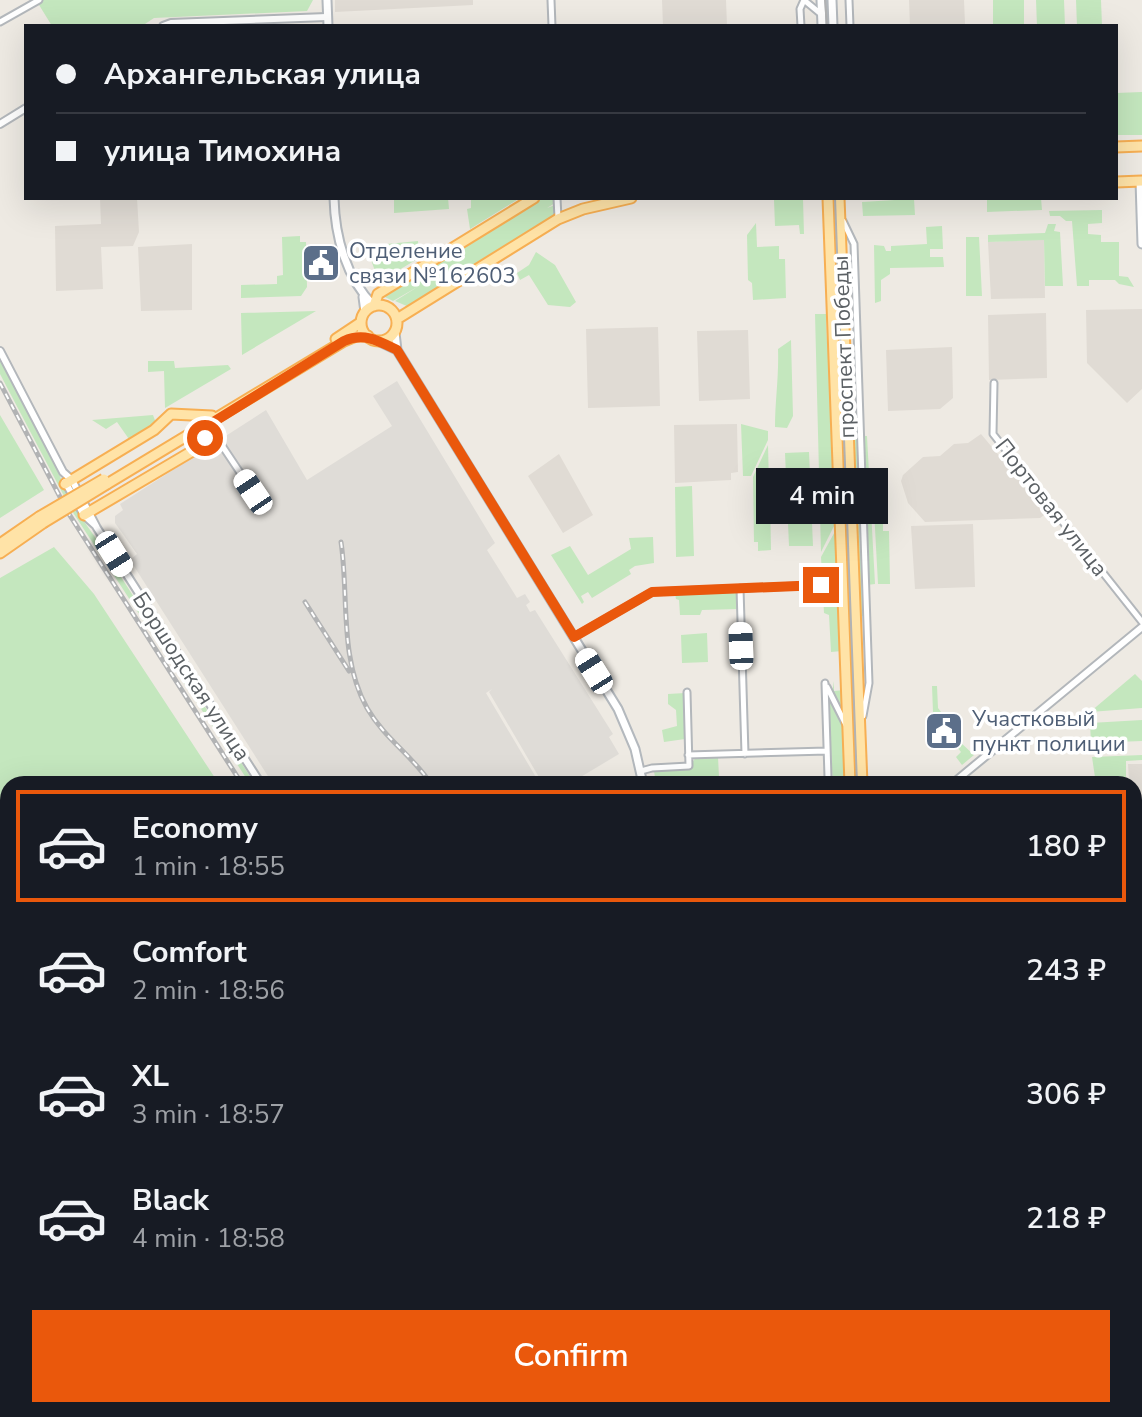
<!DOCTYPE html>
<html lang="en">
<head>
<meta charset="utf-8">
<style>
  :root { --surface:#171b24; --page:#242831; --text:#f1f3f6; --muted:#9ea1a6; --line:#363941; --accent:#ea580c }
  body { margin:0; font-family:"Nunito Sans",sans-serif; background:var(--page); color:var(--text); height:100vh; display:flex; flex-direction:column; font-size:30px; white-space:nowrap }
  * { box-sizing:border-box; margin:0 }
  p { font-size:26px; color:var(--muted) }
  .icon { flex:none; width:44px; height:44px; fill:none; stroke:currentColor; stroke-width:2; stroke-linecap:round; stroke-linejoin:round }
  .map { position:relative; flex:1; overflow:hidden }
  .details { position:absolute; left:0px; top:776px; width:1142px; height:642px; display:flex; flex-direction:column; background:var(--surface); border-radius:24px 24px 0 0; box-shadow:0 8px 32px #0002 }
  .details>* { flex:none }
  .banner { position:absolute; left:24px; top:24px; width:1094px; height:176px; border-radius:0px; box-shadow:0 8px 32px #0002; display:grid; align-content:center; height:176px; padding:0 32px; background:var(--surface) }
  .end { position:absolute; width:36px; height:36px; margin:-18px; border:10px solid #ea580c; background:#fff; box-shadow:0 0 0 4px #fff }
  .from { border-radius:50% }
  .bubble { position:absolute; height:56px; border-radius:0px; background:var(--surface); box-shadow:0 8px 32px #0002; font-size:26px; font-weight:600; line-height:56px; text-align:center }
  .car { position:absolute; width:24px; height:48px; margin:-24px -12px; border-radius:10px; box-shadow:0 0 6px 2px #0007; background:linear-gradient(#fff 24%,#345 0 40%,#fff 0 76%,#345 0 86%,#fff 0) }
  .banner b { display:flex; align-items:center; gap:28px; height:76px; font-size:30px }
  .banner b+b { border-top:2px solid var(--line) }
  .banner i { width:20px; height:20px; background:var(--text) }
  ul { padding:14px 0 0; list-style:none }
  li { display:flex; align-items:center; gap:24px; height:112px; margin:0 16px 12px; padding:0 16px; border:4px solid transparent; border-radius:0px }
  li div { flex:1 }
  li b { display:block; font-size:30px }
  li em { font-style:normal; font-weight:600 }
  li.on { border-color:var(--accent) }
  li>.icon { width:72px; height:72px; stroke-width:1.5 }
  .cta { display:flex; gap:16px; margin-top:auto; padding:16px 32px }
  .cta a { flex:1; height:92px; border-radius:0px; background:var(--accent); color:#fff; font-size:32px; font-weight:600; line-height:92px; text-align:center }
  .map>svg:first-child { display:block }
  .industrial { fill:#dfdcd7 }
  .education { fill:#e0dbd4 }
  .green { fill:#c4e7be }
  .water { fill:#a2e5ff }
  .lines { fill:none; stroke-linecap:round; stroke-linejoin:round }
  .minor-casing { stroke:#b3b7bb; stroke-width:9 }
  .tertiary-casing { stroke:#b3b7bb; stroke-width:10 }
  .secondary-casing { stroke:#b4b9be; stroke-width:11 }
  .primary-casing { stroke:#f7af53; stroke-width:13 }
  .minor { stroke:#fff; stroke-width:5 }
  .tertiary { stroke:#fff; stroke-width:6 }
  .secondary { stroke:#fff; stroke-width:7 }
  .primary { stroke:#ffe3a7; stroke-width:9 }
  .tram { stroke:#b2b3b4; stroke-width:2 }
  .rail-casing { stroke:#b2b3b4; stroke-width:5 }
  .rail { stroke:#fff; stroke-width:2; stroke-dasharray:6; stroke-linecap:butt }
  .primary-bridge-casing { stroke:#f7af53; stroke-width:13; stroke-linecap:butt }
  .primary-bridge { stroke:#ffe3a7; stroke-width:9 }
  .route { stroke:#ea580c; stroke-width:10 }
  .labels { text-anchor:middle; stroke-width:7; stroke-linejoin:round; paint-order:stroke }
  .service-label { font-size:22px; fill:#4e5e75; stroke:#fff; text-anchor:start }
  .street-label { font-size:22px; fill:#5b6064; stroke:#fff }
</style>
</head>
<body>
<div class="map">
<svg width="1142" height="1417" viewBox="0 0 1142 1417">
  <rect width="100%" height="100%" fill="#eeeae3"/>
  <path class="industrial" d="M397 381 495 543 487 550 517 598 525 594 530 602 526 605 530 612 535 610 613 734 609 737 619 754 574 781 575 784H543L489 692 492 689 486 693 540 784H273L130 560 137 554 115 523V516L123 510 120 504 266 410 307 480 392 426 373 396Z
    M37 1410H278L317 1417H40Z"/>
  <path class="education" d="M335 0H473V5L335 12Z
    M662 0H726L727 26H663Z
    M909 0H964L965 24 910 26Z
    M100 198H137L139 232 133 246 101 247 103 289 56 291 55 226 101 224Z
    M1044 239 1045 298 991 299 988 242Z
    M192 244V310L141 311 138 247Z
    M1142 309V389L1127 403 1087 363 1086 310Z
    M1046 313 1047 378 989 380 988 315Z
    M658 327 660 406 588 408 586 329Z
    M748 330 750 399 699 401 697 331Z
    M952 347 953 398 940 409 888 411 886 350Z
    M737 424 738 472 731 473V480L675 483 674 425Z
    M981 434 1047 513 1040 518 925 522 908 503 901 481 903 475 923 457 940 456 954 444 968 443Z
    M559 454 593 515 563 533 528 476Z
    M973 524 975 587 915 589 911 526Z
    M1128 764H1142V845H1134V784H1123L1129 781Z"/>
  <path class="green" d="M36 0H313L307 11 154 18 142 26H52Z
    M993 0H1024V26H993Z
    M1036 0H1064L1065 26H1037Z
    M1076 0H1101L1102 26H1077Z
    M1142 92V135H1116V93Z
    M394 198H448L449 209 394 213Z
    M471 198H520L470 229 467 209 471 208Z
    M540 198H555V203L547 208 555 205 554 219 409 307 395 301 419 286 393 301 381 295Z
    M862 198H924L914 199 915 215 863 216 862 202 911 199Z
    M1041 198 1042 210 987 212V199Z
    M803 199 804 234H800L799 225 775 226 774 200Z
    M1102 210V223L1088 224V234L1101 235V242H1119V276L1128 277 1134 287 1119 284 1115 280H1089V286H1077L1072 221H1066L1060 216H1050L1049 211Z
    M756 223 757 247 779 246V259H785L786 298 753 300 752 283 748 280 747 235Z
    M1048 224H1056L1054 231 1060 232 1063 286H1045L1044 240 988 242V235L1045 233Z
    M942 226 943 249H930V257H943L944 267 890 268V274L881 280V301L875 303 874 245 884 246 886 251H891V246L927 244 926 227Z
    M300 236V242H306L307 287 301 296 241 298V285L277 284V276L283 275 282 237Z
    M966 237H979L982 296H966Z
    M418 241 419 258 379 282 366 246Z
    M536 252 555 265 576 302 570 307 548 305 529 275 520 280 517 273 529 265Z
    M316 311 242 355 241 313Z
    M815 314H826L827 343H830L837 520 821 552Z
    M791 340 793 416 787 428 775 427C775 401 779 376 778 349Z
    M0 351 4 364 56 467 69 497 64 496 0 374Z
    M148 361H174L175 368 228 365 231 369 165 408 164 371 148 372Z
    M849 414 857 424 865 616H857Z
    M0 415 44 490 0 518Z
    M153 415 156 423 131 442 117 422 106 429 92 420Z
    M741 424 768 431V440L751 476H743Z
    M861 436H867L875 584 867 585Z
    M768 445 769 484 765 486V493L770 494 771 550 758 551V542H754L753 477Z
    M809 452 813 546H789L785 453Z
    M872 473H877L878 499 883 500V531H889L890 584H878Z
    M692 486 694 556 676 557 675 487Z
    M76 510 97 540 255 784H250L72 511Z
    M838 526 842 651 831 652 829 615 824 613 821 557Z
    M653 537 654 563 635 566 629 570 631 574 592 598 588 592 581 596 584 602 582 604 551 555 570 546 588 575 631 549 629 538Z
    M54 547 94 594 219 784H8V1096L0 1092V578Z
    M737 593 738 609 702 610 700 615H680L679 600 676 599 675 594Z
    M707 633 708 662 682 663 681 635Z
    M1135 674 1142 681V708L1090 712Z
    M834 681V691L844 690 848 784H833L827 690 832 694Z
    M932 686H937L938 708 960 737 959 741 974 755 962 765 956 757 961 752 953 742 947 746 943 741 951 734 944 726 936 733 925 720 933 712Z
    M685 693V739L664 742 662 730 677 726 676 710 668 704V694Z
    M1142 720V741L1091 743 1090 723Z
    M1142 755V760L1126 761V777L1113 784H1096L1092 757Z
    M696 757H718L719 777 656 784 654 771 688 769Z"/>
  <path class="water" d="M0 1168 8 1170V1359L0 1353Z
    M1134 1257 1142 1259V1411L1067 1417H549L551 1410H1134Z
    M278 1410H502L501 1417H317Z"/>
  <g class="lines">
    <defs>
      <path id="minor" d="M551 0 552 26
        M804 0 821 14
        M849 0 850 26
        M0 22 39 0
        M801 26 800 9 804 0
        M557 198 558 218
        M843 221 854 244 869 683 863 716
        M994 383 993 434 1142 622
        M205 438 221 444 253 492
        M740 588 745 754
        M574 637 652 592 821 585
        M825 683 828 777 832 784
        M827 687 846 725
        M688 755 827 751
        M641 771 652 768 689 766 687 692
        M0 1100 8 1104
        M1134 1126 1142 1128"/>
      <path id="tertiary" d="M163 26 171 23 327 17
        M0 124 26 108
        M0 351 63 472 72 480 97 528 261 784
        M65 482 84 515 95 525
        M952 784 1142 627
        M1134 899 1142 901"/>
      <path id="secondary" d="M327 0 328 26
        M821 0 822 26
        M832 0 833 26
        M1140 181 1142 244
        M334 198C335 237 346 278 374 306
        M363 297 365 312
        M395 333 397 350 618 709 635 749 643 784
        M378 341 397 350
        M1134 1196 1142 1198"/>
      <path id="primary" d="M1116 147 1142 146
        M1116 182 1142 181
        M828 198 850 784
        M839 198 862 784
        M361 323a18 18 0 1 1 36 0a18 18 0 1 1-36 0Z
        M374 306 378 294 534 198
        M397 319 558 219 583 209 631 198
        M336 339 360 323
        M65 484 154 430 171 414 212 416
        M107 484 344 341 356 336H368
        M84 515 196 449 210 433 215 421
        M0 544 39 517
        M0 553 43 523
        M890 1410V1417
        M904 1410V1417"/>
    </defs>
    <use href="#minor" class="minor-casing"/>
    <use href="#tertiary" class="tertiary-casing"/>
    <use href="#secondary" class="secondary-casing"/>
    <use href="#primary" class="primary-casing"/>
    <use href="#minor" class="minor"/>
    <use href="#tertiary" class="tertiary"/>
    <use href="#secondary" class="secondary"/>
    <use href="#primary" class="primary"/>
    <path class="tram" d="M825 0 827 26
      M835 198 857 784
      M898 1410V1417"/>
    <defs>
      <path id="rail" d="M0 383 69 514 242 784
        M341 542C349 596 339 658 367 708 385 739 413 756 431 784
        M305 602 349 671
        M1134 1160 1142 1162
        M1134 1175 1142 1177
        M1134 1232 1142 1234
        M0 1363 8 1371
        M35 1410 38 1417
        M54 1410V1417
        M246 1414V1417
        M522 1417 524 1410
        M536 1417 539 1410"/>
    </defs>
    <use href="#rail" class="rail-casing"/>
    <use href="#rail" class="rail"/>
    <defs>
      <path id="primary-bridge" d="M39 517 104 479
        M43 523 107 484"/>
    </defs>
    <use href="#primary-bridge" class="primary-bridge-casing"/>
    <use href="#primary-bridge" class="primary-bridge"/>
  </g>
  <g class="lines">
    <path class="route" d="M205 438 215 421 344 341C364 332 379 341 397 350L574 637 652 592 821 585"/>
  </g>
  <defs>
    <symbol id="civic-square" viewBox="-11 -11 22 22"><rect x="-9" y="-9" width="18" height="18" rx="4" fill="#5c6f8a" stroke="#fff"/><path d="M-.6-6.5H3V-4.5H.6V-3L4-1V1h2V6H-6V1h2V-1L-.6-3ZM-1.2 2.5V6h2.4V2.5Z" fill="#fff"/></symbol>
  </defs>
  <g fill-rule="evenodd">
    <use href="#civic-square" x="299" y="241" width="44" height="44"/>
    <use href="#civic-square" x="922" y="709" width="44" height="44"/>
  </g>
  <g class="labels">
    <g class="service-label">
      <text x="349" y="258">Отделение<tspan x="349" dy="25">связи №162603</tspan></text>
      <text x="972" y="726">Участковый<tspan x="972" dy="25">пункт полиции</tspan></text>
    </g>
    <g class="street-label">
      <text transform="translate(843 347) rotate(-92)" y="8">проспект Победы</text>
      <text transform="translate(1052 507) rotate(52)" y="8">Портовая улица</text>
      <text transform="translate(192 676) rotate(57)" y="8">Боршодская улица</text>
    </g>
  </g>
</svg>
<i class="end from" style="left:205px;top:438px"></i>
<i class="end" style="left:821px;top:585px"></i>
<div class="bubble" style="left:756px;top:468px;width:132px">4 min</div>
<i class="car" style="left:253px;top:492px;rotate:326deg"></i>
<i class="car" style="left:114px;top:554px;rotate:148deg"></i>
<i class="car" style="left:741px;top:646px;rotate:358deg"></i>
<i class="car" style="left:594px;top:671px;rotate:328deg"></i>
<div class="banner">
<b><i class="from"></i>Архангельская улица</b>
<b><i></i>улица Тимохина</b>
</div>
<section class="details">
<ul>
<li class="on"><svg class="icon" aria-label="car" viewBox="0 0 24 24"><path d="M5 17H2v-5l4-1 3-4h7l3 4 3 1v5h-3M9 17h6M6 11h13"/><circle cx="7" cy="17" r="2"/><circle cx="17" cy="17" r="2"/></svg><div><b>Economy</b><p>1 min · 18:55</p></div><em>180 ₽</em></li>
<li><svg class="icon" aria-label="car" viewBox="0 0 24 24"><path d="M5 17H2v-5l4-1 3-4h7l3 4 3 1v5h-3M9 17h6M6 11h13"/><circle cx="7" cy="17" r="2"/><circle cx="17" cy="17" r="2"/></svg><div><b>Comfort</b><p>2 min · 18:56</p></div><em>243 ₽</em></li>
<li><svg class="icon" aria-label="car" viewBox="0 0 24 24"><path d="M5 17H2v-5l4-1 3-4h7l3 4 3 1v5h-3M9 17h6M6 11h13"/><circle cx="7" cy="17" r="2"/><circle cx="17" cy="17" r="2"/></svg><div><b>XL</b><p>3 min · 18:57</p></div><em>306 ₽</em></li>
<li><svg class="icon" aria-label="car" viewBox="0 0 24 24"><path d="M5 17H2v-5l4-1 3-4h7l3 4 3 1v5h-3M9 17h6M6 11h13"/><circle cx="7" cy="17" r="2"/><circle cx="17" cy="17" r="2"/></svg><div><b>Black</b><p>4 min · 18:58</p></div><em>218 ₽</em></li>
</ul>
<div class="cta"><a>Confirm</a></div>
</section>
</div>
</body>
</html>
